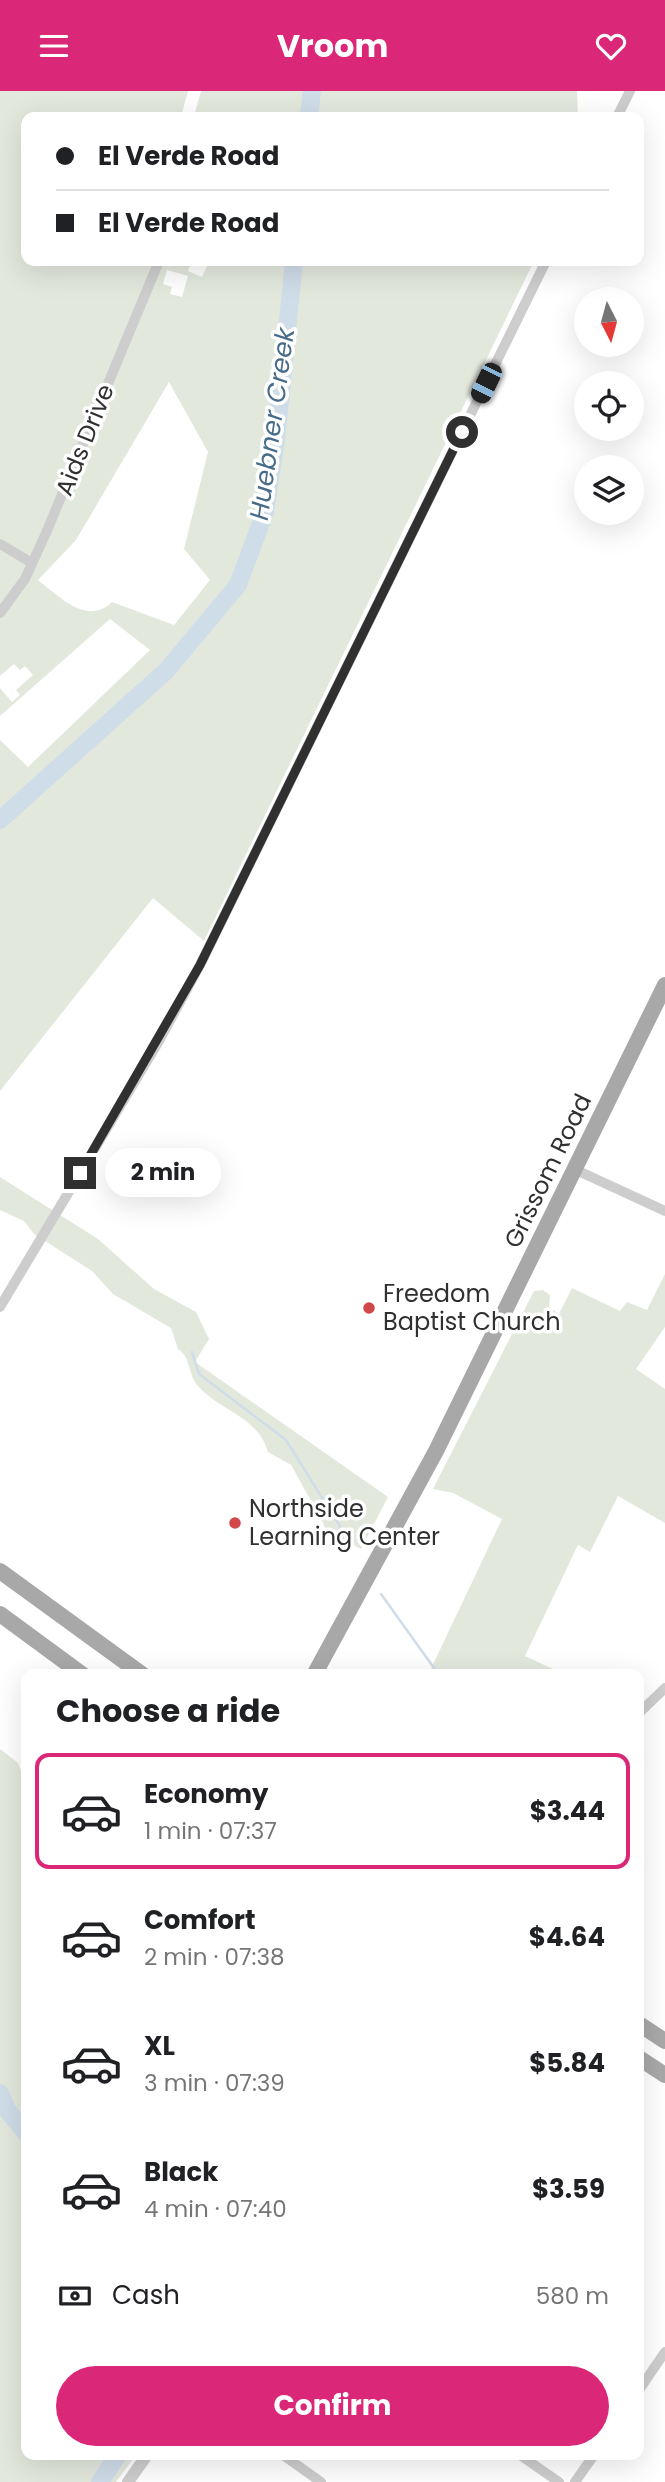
<!DOCTYPE html>
<html lang="en">
<head>
<meta charset="utf-8">
<style>
  :root { --surface:#fff; --page:#f2f2f2; --text:#202124; --muted:#757577; --line:#e0e0e0; --accent:#db2777 }
  body { margin:0; font-family:Poppins,sans-serif; background:var(--page); color:var(--text); height:100vh; display:flex; flex-direction:column; font-size:26px; white-space:nowrap }
  * { box-sizing:border-box; margin:0 }
  p { font-size:23px; color:var(--muted) }
  .icon { flex:none; width:38px; height:38px; fill:none; stroke:currentColor; stroke-width:2; stroke-linecap:round; stroke-linejoin:round }
  .map { position:relative; flex:1; overflow:hidden }
  .sheet { position:absolute; left:21px; top:1578px; width:623px; height:791px; display:flex; flex-direction:column; background:var(--surface); border-radius:14px; box-shadow:0 7px 28px #0002 }
  .sheet>* { flex:none }
  .top-card { position:absolute; left:21px; top:21px; width:623px; height:154px; border-radius:14px; box-shadow:0 7px 28px #0002; display:grid; align-content:center; height:154px; padding:0 35px; background:var(--surface) }
  .needle { width:46px; rotate:174deg }
  .fabs { position:absolute; left:574px; top:196px; display:grid; gap:14px }
  .fabs a { display:grid; place-items:center; width:70px; height:70px; border-radius:50%; background:var(--surface); box-shadow:0 7px 28px #0002; font-size:35px }
  .end { position:absolute; width:32px; height:32px; margin:-16px; border:9px solid #303030; background:#fff; box-shadow:0 0 0 4px #fff }
  .from { border-radius:50% }
  .bubble { position:absolute; height:49px; border-radius:24px; background:var(--surface); box-shadow:0 7px 28px #0002; font-size:23px; font-weight:700; line-height:49px; text-align:center }
  .car { position:absolute; width:21px; height:42px; margin:-21px -10px; border-radius:9px; box-shadow:0 0 5px 2px #0007; background:linear-gradient(#222 24%,#8ab4d8 0 40%,#222 0 76%,#8ab4d8 0 86%,#222 0) }
  .top-card b { display:flex; align-items:center; gap:24px; height:66px; font-size:26px }
  .top-card b+b { border-top:2px solid var(--line) }
  .top-card i { width:18px; height:18px; background:var(--text) }
  ul { padding:0; list-style:none }
  li { display:flex; align-items:center; gap:21px; height:116px; margin:0 14px 10px; padding:0 21px; border:4px solid transparent; border-radius:14px }
  li div { flex:1 }
  li b { display:block; font-size:26px }
  li em { font-style:normal; font-weight:700 }
  li.active { border-color:var(--accent) }
  li>.icon { width:63px; height:63px; stroke-width:1.5 }
  h2 { padding:0 35px; font-size:32px; line-height:84px }
  .pay { display:flex; align-items:center; gap:18px; height:77px; padding:0 35px; font-size:26px }
  .pay p { margin-inline-start:auto }
  .action { display:flex; gap:14px; margin-top:auto; padding:14px 35px }
  .action a { flex:1; height:80px; border-radius:42px; background:var(--accent); color:#fff; font-size:28px; font-weight:700; line-height:80px; text-align:center }
  header { display:flex; justify-content:space-between; align-items:center; height:91px; padding:0 35px; background:var(--accent); color:#fff; font-size:32px; font-weight:700 }
  .map>svg:first-child { display:block }
  .green { fill:#e3e8dd; fill-rule:evenodd }
  .lines { fill:none; stroke-linecap:round; stroke-linejoin:round }
  .stream { stroke:#cfdde9; stroke-width:2.5 }
  .river { stroke:#cfdde9; stroke-width:18 }
  .minor { stroke:#cdcdcd; stroke-width:10 }
  .tertiary { stroke:#cdcdcd; stroke-width:12 }
  .primary { stroke:#a8a8a8; stroke-width:16 }
  .route { stroke:#303030; stroke-width:9 }
  .poi-dot { fill:#d1484a; stroke:#fff; stroke-width:2.5 }
  .labels { text-anchor:middle; stroke-width:7; stroke-linejoin:round; paint-order:stroke }
  .street-label { font-size:24px; fill:#303030; stroke:#fff }
  .poi-label { font-size:24px; fill:#303030; stroke:#fff; text-anchor:start }
  .water-label { font-size:26px; font-style:italic; fill:#476c8a; stroke:#fff }
</style>
</head>
<body>
<header><svg class="icon" aria-label="menu" viewBox="0 0 24 24"><path d="M4 6h16M4 12h16M4 18h16"/></svg>Vroom<svg class="icon" aria-label="heart" viewBox="0 0 24 24"><path d="M12 20l-8-8c-3-5 5-10 8-4 3-6 11-1 8 4z"/></svg></header>
<div class="map">
<svg width="665" height="2391" viewBox="0 0 665 2391">
  <rect width="100%" height="100%" fill="#fff"/>
  <path class="green" d="M0 0H188L182 22 194 25 201 0H577L578 26H26V170H192L188 180 202 186 207 175 196 170H534L204 850 153 807 0 1000V649L28 676 150 559 110 528 0 625V597L12 611 20 604 16 599 33 584 25 575 20 579 14 573 0 585ZM167 179 188 185 182 206 170 203 172 196 163 193ZM169 291 208 361 184 458 210 489 174 534 112 511C87 535 60 506 38 489L76 449Z
    M0 1086 98 1148 154 1198 196 1221 209 1248 195 1271 388 1406 361 1458 325 1439 323 1431 305 1417 310 1408 291 1374 268 1361C257 1324 222 1322 198 1295 188 1284 191 1266 178 1258L171 1237 113 1203 92 1180 34 1143 24 1130 0 1119Z
    M665 1183V1236L636 1278 665 1298V1432L618 1405 590 1461 578 1454 525 1565 566 1584H428L502 1428 453 1402 433 1398 534 1200 543 1199 550 1204 549 1216 559 1223 572 1197 620 1220 627 1211 647 1219Z
    M0 1658 18 1672 26 1693V2364H136L116 2391H0Z"/>
  <g class="lines">
    <path class="stream" d="M192 1261 199 1283 286 1349 344 1442
      M381 1503 439 1584"/>
    <path class="river" d="M309 26 312 0
      M0 729 166 580 238 494 265 421 276 349 294 170
      M0 2002 7 2019 26 2042
      M100 2391 118 2364"/>
    <path class="minor" d="M617 26 630 0
      M0 453 32 472
      M0 522 25 488 46 442 159 170
      M574 1078 665 1120
      M0 1216 159 950 200 874 546 170
      M639 1622 665 1597
      M639 2299 665 2261
      M283 2364 321 2391
      M520 2364 559 2391
      M575 2391 594 2364"/>
    <path class="tertiary" d="M128 2391 147 2364"/>
    <path class="primary" d="M0 1480 143 1584
      M0 1523 83 1584
      M314 1584 436 1360 665 894
      M639 1933 665 1950
      M639 1967 665 1984"/>
  </g>
  <g class="lines">
    <path class="route" d="M80 1082 200 874 462 341"/>
  </g>
  <g class="poi-dot">
    <circle cx="369" cy="1217" r="7"/>
    <circle cx="235" cy="1432" r="7"/>
  </g>
  <g class="labels">
    <g class="street-label">
      <text transform="translate(85 349) rotate(-68)" y="8">Aids Drive</text>
      <text transform="translate(548 1080) rotate(-64)" y="8">Grissom Road</text>
    </g>
    <g class="poi-label">
      <text x="383" y="1211">Freedom<tspan x="383" dy="28">Baptist Church</tspan></text>
      <text x="249" y="1426">Northside<tspan x="249" dy="28">Learning Center</tspan></text>
    </g>
    <g class="water-label">
      <text transform="translate(272 333) rotate(-82)" y="9">Huebner Creek</text>
    </g>
  </g>
</svg>
<div class="fabs">
<a><svg class="needle" viewBox="-14 -14 28 28"><path d="M0-13l5 13h-10z" fill="#e53935"/><path d="M0 13l5-13h-10z" fill="#757577"/></svg></a>
<a><svg class="icon" aria-label="locate" viewBox="0 0 24 24"><circle cx="12" cy="12" r="6"/><path d="M12 2v4M12 18v4M2 12h4M18 12h4"/></svg></a>
<a><svg class="icon" aria-label="layers" viewBox="0 0 24 24"><path d="M12 4l9 5-9 5-9-5zM3 14l9 5 9-5"/></svg></a>
</div>
<i class="end from" style="left:462px;top:341px"></i>
<i class="end" style="left:80px;top:1082px"></i>
<div class="bubble" style="left:105px;top:1057px;width:116px">2 min</div>
<i class="car" style="left:486px;top:292px;rotate:206deg"></i>
<div class="top-card">
<b><i class="from"></i>El Verde Road</b>
<b><i></i>El Verde Road</b>
</div>
<section class="sheet">
<h2>Choose a ride</h2>
<ul>
<li class="active"><svg class="icon" aria-label="car" viewBox="0 0 24 24"><path d="M5 17H2v-5l4-1 3-4h7l3 4 3 1v5h-3M9 17h6M6 11h13"/><circle cx="7" cy="17" r="2"/><circle cx="17" cy="17" r="2"/></svg><div><b>Economy</b><p>1 min · 07:37</p></div><em>$3.44</em></li>
<li><svg class="icon" aria-label="car" viewBox="0 0 24 24"><path d="M5 17H2v-5l4-1 3-4h7l3 4 3 1v5h-3M9 17h6M6 11h13"/><circle cx="7" cy="17" r="2"/><circle cx="17" cy="17" r="2"/></svg><div><b>Comfort</b><p>2 min · 07:38</p></div><em>$4.64</em></li>
<li><svg class="icon" aria-label="car" viewBox="0 0 24 24"><path d="M5 17H2v-5l4-1 3-4h7l3 4 3 1v5h-3M9 17h6M6 11h13"/><circle cx="7" cy="17" r="2"/><circle cx="17" cy="17" r="2"/></svg><div><b>XL</b><p>3 min · 07:39</p></div><em>$5.84</em></li>
<li><svg class="icon" aria-label="car" viewBox="0 0 24 24"><path d="M5 17H2v-5l4-1 3-4h7l3 4 3 1v5h-3M9 17h6M6 11h13"/><circle cx="7" cy="17" r="2"/><circle cx="17" cy="17" r="2"/></svg><div><b>Black</b><p>4 min · 07:40</p></div><em>$3.59</em></li>
</ul>
<div class="pay"><svg class="icon" aria-label="cash" viewBox="0 0 24 24"><path d="M3 7h18v10H3z"/><circle cx="12" cy="12" r="2"/></svg>Cash<p>580 m</p></div>
<div class="action"><a>Confirm</a></div>
</section>
</div>
</body>
</html>
